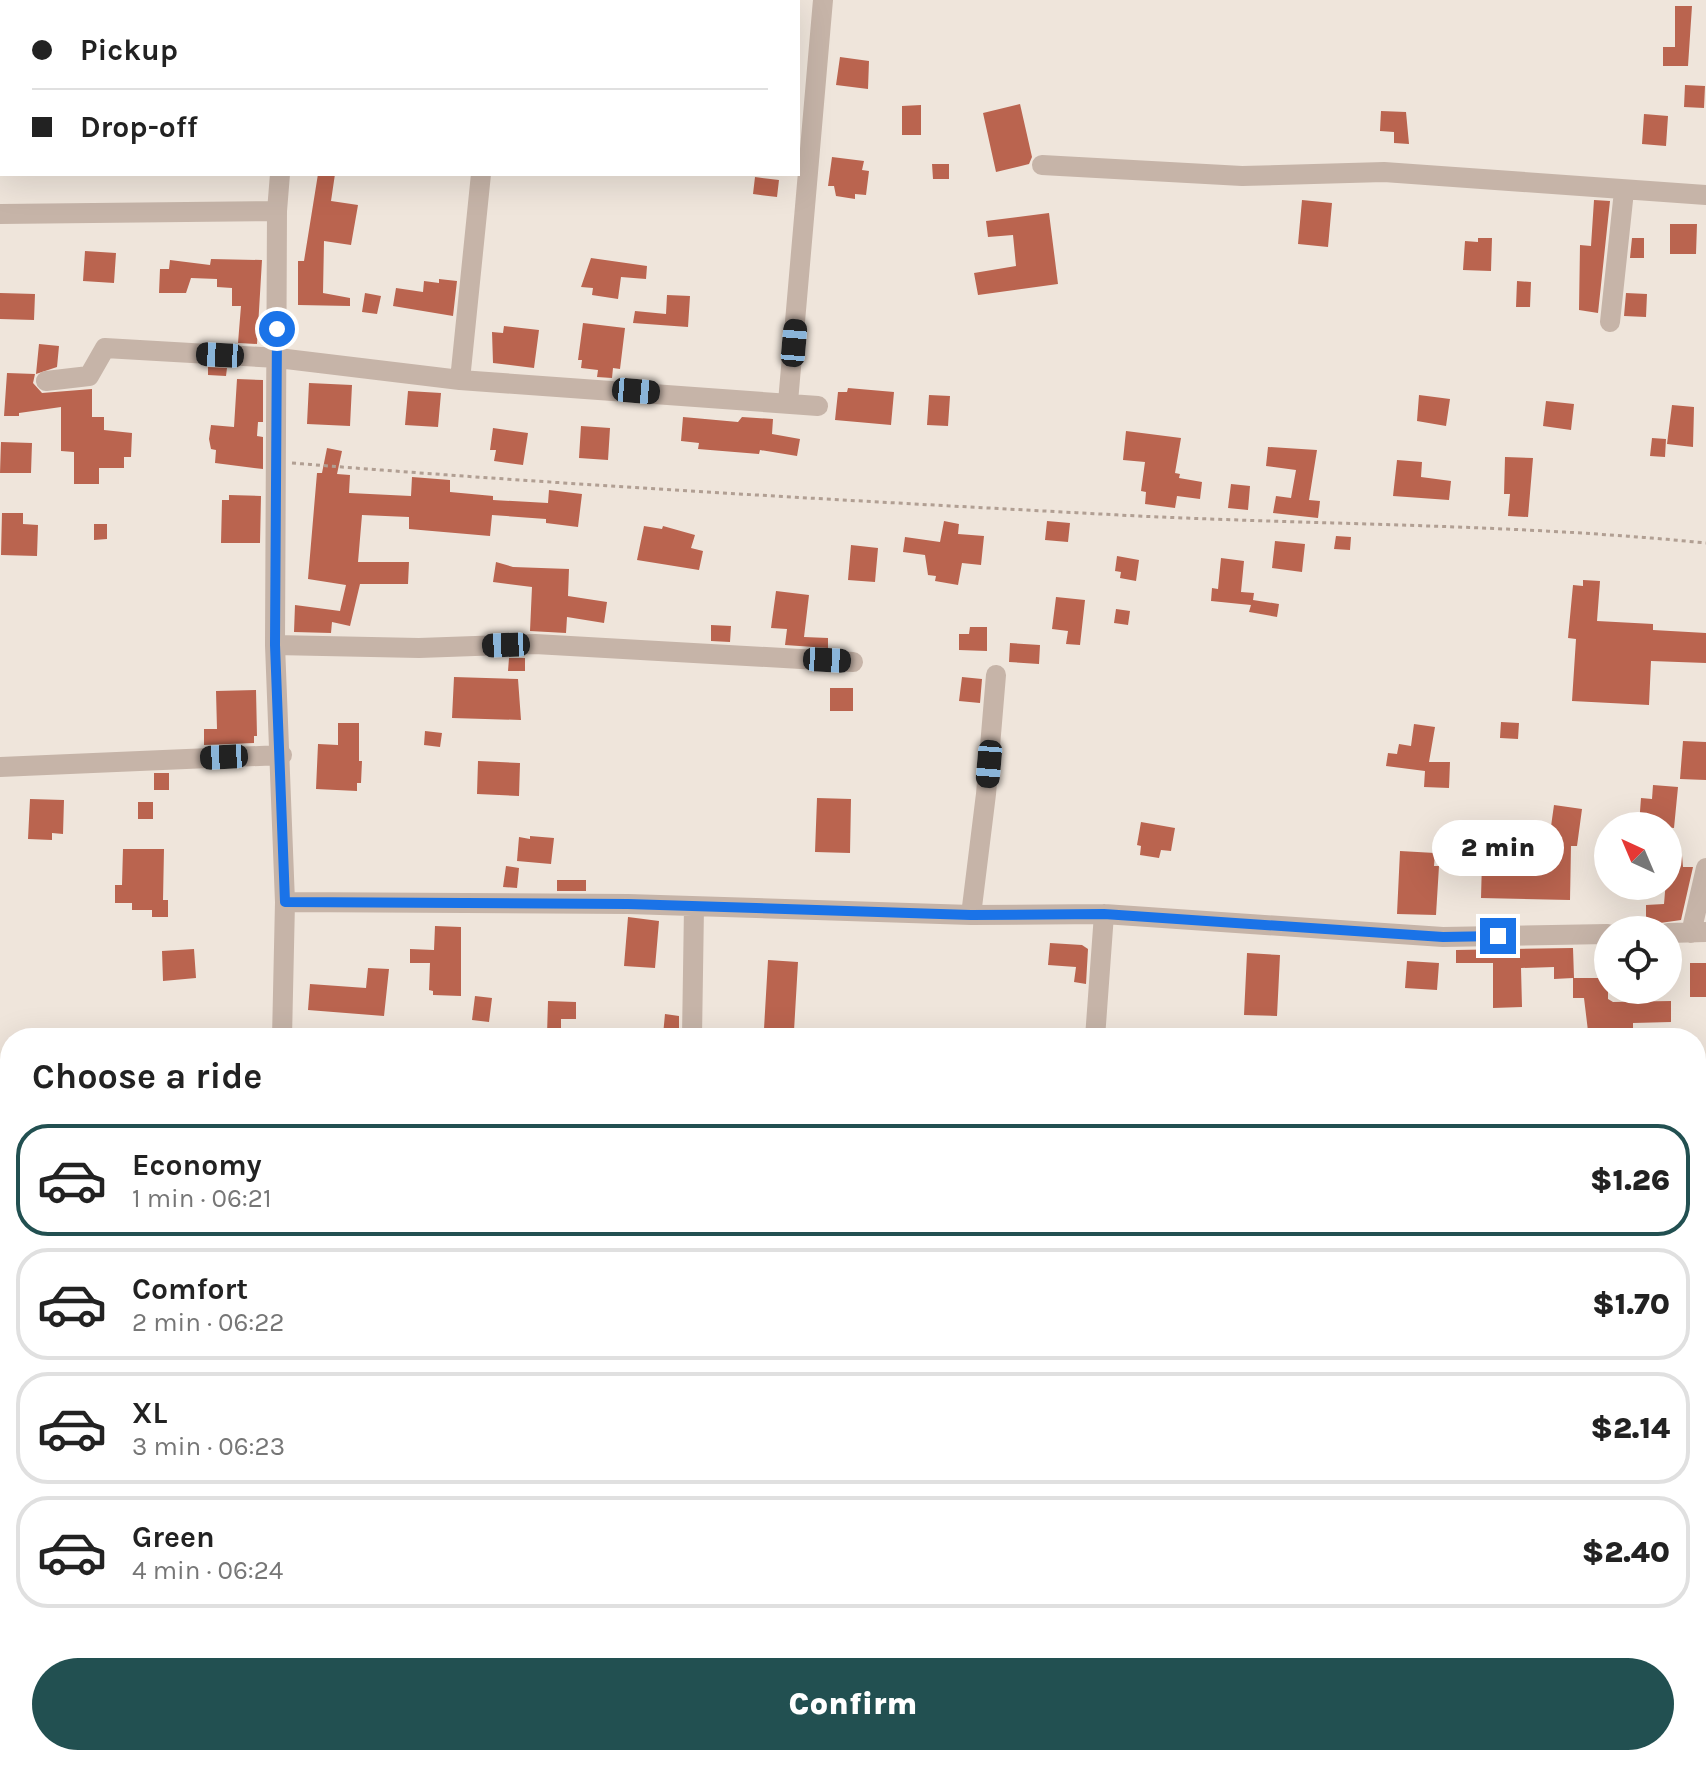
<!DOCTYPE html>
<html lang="en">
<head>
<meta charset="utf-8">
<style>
  :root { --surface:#fff; --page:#f6f6f6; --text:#222; --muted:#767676; --line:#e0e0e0; --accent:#225051 }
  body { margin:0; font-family:Karla,sans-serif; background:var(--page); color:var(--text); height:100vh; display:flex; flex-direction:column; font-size:30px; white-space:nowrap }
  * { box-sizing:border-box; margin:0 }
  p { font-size:26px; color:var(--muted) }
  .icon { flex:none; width:44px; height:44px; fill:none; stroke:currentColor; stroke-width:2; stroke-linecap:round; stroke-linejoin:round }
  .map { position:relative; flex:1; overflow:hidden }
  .sheet { position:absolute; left:0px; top:1028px; width:1706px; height:738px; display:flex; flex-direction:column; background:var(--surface); border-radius:32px 32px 0 0; box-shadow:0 8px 32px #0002 }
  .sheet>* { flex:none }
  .banner { position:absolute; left:0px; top:0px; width:800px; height:176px; box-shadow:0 8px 32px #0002; display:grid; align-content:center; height:176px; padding:0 32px; background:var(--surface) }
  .needle { width:52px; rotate:316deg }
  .tools { position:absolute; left:1594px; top:812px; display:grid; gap:16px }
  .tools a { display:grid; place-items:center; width:88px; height:88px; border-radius:50%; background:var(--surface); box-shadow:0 8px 32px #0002; font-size:40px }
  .end { position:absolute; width:36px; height:36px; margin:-18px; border:10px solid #1a73e8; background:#fff; box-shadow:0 0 0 4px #fff }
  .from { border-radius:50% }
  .bubble { position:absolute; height:56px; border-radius:28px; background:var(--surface); box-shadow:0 8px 32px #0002; font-size:26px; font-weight:800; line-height:56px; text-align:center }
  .car { position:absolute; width:24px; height:48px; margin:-24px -12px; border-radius:10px; box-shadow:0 0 6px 2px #0007; background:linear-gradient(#222 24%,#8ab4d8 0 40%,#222 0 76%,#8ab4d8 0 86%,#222 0) }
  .banner b { display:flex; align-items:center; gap:28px; height:76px; font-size:30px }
  .banner b+b { border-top:2px solid var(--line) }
  .banner i { width:20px; height:20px; background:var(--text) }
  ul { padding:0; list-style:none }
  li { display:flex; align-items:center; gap:24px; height:112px; margin:0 16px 12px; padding:0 16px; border:4px solid var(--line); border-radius:32px }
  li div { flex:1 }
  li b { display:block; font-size:30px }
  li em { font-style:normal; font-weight:800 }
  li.active { border-color:var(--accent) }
  li>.icon { width:72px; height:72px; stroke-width:1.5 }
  h2 { padding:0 32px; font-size:36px; line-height:96px }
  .primary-button { display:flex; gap:16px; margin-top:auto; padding:16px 32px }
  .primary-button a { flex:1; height:92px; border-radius:48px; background:var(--accent); color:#fff; font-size:32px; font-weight:800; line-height:92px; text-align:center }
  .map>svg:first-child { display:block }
  .green { fill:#b3bc9d }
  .building { fill:#ba644f }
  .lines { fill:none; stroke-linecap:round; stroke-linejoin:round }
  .path { stroke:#b19f93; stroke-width:3; stroke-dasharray:4 4; stroke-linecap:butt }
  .minor { stroke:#c6b4a8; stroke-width:20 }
  .route { stroke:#1a73e8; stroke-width:10 }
</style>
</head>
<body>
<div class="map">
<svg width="1706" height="1765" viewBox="0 0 1706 1765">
  <rect width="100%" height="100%" fill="#efe5db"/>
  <path class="green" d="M1446 1032 1445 1038H1238L1239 1035Z"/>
  <path class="building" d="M1675 6H1692L1688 66H1663V47H1675Z
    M840 57 869 61 868 89 836 85Z
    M1685 85 1705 86 1704 108 1684 107Z
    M1020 104 1032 157 1029 164 996 172 983 113Z
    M921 105V135H902V106Z
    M1381 111 1406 112 1409 144 1394 143V132L1380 131Z
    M1644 114 1668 116 1666 146 1642 144Z
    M832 157 864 161 862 170 869 171 866 195 855 194V199L836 196 834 186H828Z
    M932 164H949V179H933Z
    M318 174H335L331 201 358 205 351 245 324 241 323 293 350 298V306L298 305V261H304Z
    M755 177 779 180 777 197 753 194Z
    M1302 200 1332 203 1328 247 1298 244Z
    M1594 200 1610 201 1598 313 1579 310 1580 245 1591 246Z
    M1049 213 1058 284 978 295 974 273 1016 266 1013 235 988 237 986 221Z
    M1670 224H1697L1696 254H1670Z
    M1478 238H1492L1491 271 1463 270 1465 241 1478 242Z
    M1632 238H1644V258H1630Z
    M85 251 116 253 114 283 83 281Z
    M591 258 647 266 646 279 621 277 618 299 592 295 593 288 581 287Z
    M211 259 262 260 257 344 238 343 241 306H232V288L217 287V279L191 278 186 293H159L160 269H169L170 260 210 265Z
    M439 279 457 281 453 316 393 306 396 288 423 292 424 281 439 283Z
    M1517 281 1531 282 1530 307H1516Z
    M0 293 35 294 34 320 0 319Z
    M365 293 381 296 377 314 362 312Z
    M1626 293 1647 294 1646 317 1624 316Z
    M667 295 690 296 688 327 633 323 635 311 666 314Z
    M583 323 625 328 620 369 613 368 612 378 597 377 598 370 581 368 582 360H578Z
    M504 326 539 330 534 368 493 363 492 332 503 333Z
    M39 344 59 346 57 367 36 374Z
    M208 367 227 368 226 376 208 375Z
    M7 373 35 374 33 383 42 393 92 389V417H104V430L132 433 131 457H124V468H99V484H74V452L61 451V407L19 413V416H4Z
    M237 379 263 380V422H258L257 436 263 437V469L215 463 216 450 211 449 209 439 211 425 234 427Z
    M309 383 352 385 350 426 307 424Z
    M848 388 894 392 891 425 835 420 838 392H847Z
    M408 391 441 393 438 427 405 425Z
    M929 395 950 396 948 426 927 425Z
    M1419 395 1450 399 1446 426 1417 421Z
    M1546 401 1574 404 1571 430 1543 426Z
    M1672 405 1694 407 1693 447 1667 444Z
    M683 417 738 422 742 417 773 419 772 434 800 439 797 456 760 450 759 454 698 449 699 443 681 441Z
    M581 426 610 428 608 460 579 458Z
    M493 428 528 433 523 465 494 461 496 450H490Z
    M1126 431 1181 438 1175 473 1180 474 1179 478 1202 482 1200 499 1177 496 1175 508 1145 504 1146 492 1141 491 1145 462 1123 460Z
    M1652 438 1666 439 1665 457 1650 456Z
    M1 442 32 443 31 473H0Z
    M1268 447 1317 450 1309 500 1320 501 1318 518 1273 513 1276 496 1291 498 1296 470 1266 466Z
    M327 448 342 451 337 474 350 475 349 493 411 496 412 477 450 480V492L493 496V500L548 503 549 490 582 494 578 527 546 523V519L492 515 490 536 409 529V517L362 515 358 562H409L408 584H360L350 626 332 622 331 633 294 632 295 605 340 611 346 585 308 579 317 473H322Z
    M1505 457 1533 458 1528 517 1508 516 1510 494H1504Z
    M1397 460 1422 462 1421 477 1451 481 1449 500 1393 496Z
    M1231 484 1250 486 1248 510 1228 508Z
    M229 495 261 496 260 543H221L222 500H229Z
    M2 513H23V524L38 525 37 556 1 555Z
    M944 521 959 524 958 534 984 536 981 565 962 563 958 585 935 581 936 576 928 575 925 555 903 552 905 537 940 542Z
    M1047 521 1070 523 1068 542 1045 540Z
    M94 524H107V539L94 540Z
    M644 526 662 529 663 526 695 535 691 548 703 551 699 570 637 560Z
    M1336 536 1351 537 1350 550 1334 549Z
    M1275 541 1305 544 1302 572 1272 568Z
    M851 545 878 548 875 582 848 580Z
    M1117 556 1139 560 1136 581 1120 578 1121 572 1115 571Z
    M1221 558 1244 561 1241 592 1254 593 1253 600 1279 604 1277 617 1249 612 1251 605 1211 601 1212 588 1218 589Z
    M496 562 513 567 569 569 568 596 607 602 604 623 567 617 566 633 530 631 532 587 493 582Z
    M1583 580 1600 581 1597 621 1653 624V630L1706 633V663L1651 661 1649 705 1572 701 1576 639 1568 638 1573 585 1583 586Z
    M776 591 809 595 804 637 828 638V648L785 645 787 629 771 628Z
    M1056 597 1085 600 1080 645 1066 644 1068 631 1052 629Z
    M1116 609 1130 611 1128 625 1114 623Z
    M711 625 731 626 730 642 711 641Z
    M970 627H987V651L959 650V634H969Z
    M1010 643 1040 645 1039 664 1009 662Z
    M509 658H525V671H508Z
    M454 677 518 679 521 720 452 718Z
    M962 677 982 679 980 703 959 701Z
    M830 688H853V711H830Z
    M256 690 257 736H254V743L204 745V729H217L216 691Z
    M1501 722 1519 723 1518 739 1500 738Z
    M338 723H359V761H362L361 783H357V791L316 789 318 744 338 745Z
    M1414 724 1435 727 1429 762H1450L1449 788 1424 787 1425 771 1386 766 1388 753 1397 754 1399 744 1411 746Z
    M425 731 442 733 440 747 424 745Z
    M1683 741 1706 742V780L1680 779Z
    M478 761 520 763 519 796 477 794Z
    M154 773H169V790H154Z
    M1653 785 1678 787 1674 828 1639 825 1641 798 1652 799Z
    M817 798 851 799 850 853 815 852Z
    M30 799 64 800 63 834 52 833V840L28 839Z
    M138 802H153V819H138Z
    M1554 805 1582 809 1577 846H1571L1570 900 1481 898 1482 861 1546 862Z
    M1141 822 1175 828 1171 851 1161 850 1159 858 1140 855 1141 846 1137 845Z
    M530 836 554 838 551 864 517 861 519 837 530 839Z
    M123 849H164L163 900H168V917H152V910H132V903H115V885H122Z
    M1400 851 1435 853 1434 866H1439L1436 915 1397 914Z
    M1682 855 1683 867H1693L1681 920 1646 925V905L1664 904 1668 856Z
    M506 866 519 868 517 888 503 887Z
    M557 880H586V891H557Z
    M628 917 659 921 655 968 624 966Z
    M435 926 461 927V996L433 995V991L429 990 430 963H410V949L434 950Z
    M1050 943 1082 945 1088 949 1086 984 1074 982 1076 967 1048 965Z
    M1573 948 1574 978H1608V999L1613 1002 1671 1001V1022L1633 1023V1031H1588L1584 998H1573V978L1554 979V967L1521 968 1522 1007 1493 1008V963H1456V950Z
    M194 949 196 978 163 981 162 951Z
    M1247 953 1280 955 1277 1016 1244 1015Z
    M768 960 798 962 794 1031 764 1029Z
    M1407 961 1439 963 1437 990 1405 988Z
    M1690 963H1706V997H1690Z
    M368 968 389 969 384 1016 308 1010 310 984 366 988Z
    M475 996 492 998 489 1022 472 1020Z
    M548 1001 576 1002V1019H561V1035H547Z
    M665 1014 679 1016V1037L663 1035Z"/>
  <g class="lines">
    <path class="path" d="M292 463C574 486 856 501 1138 516 1327 525 1517 524 1706 543"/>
    <path class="minor" d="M296 2 297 0
      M499 2V0
      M0 44H2
      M1042 165 1242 176 1384 172 1706 195
      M280 174 277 211 275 645 285 902 282 1038
      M0 214 277 211
      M1610 322 1624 191
      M460 380 481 174
      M46 381 89 376 105 348 278 358 460 380 818 406
      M788 402 823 0
      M275 645 419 648 535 644 853 662
      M0 767 282 755
      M285 902 628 904 971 915 1104 914 1443 937 1608 934
      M694 907 692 1037 702 1038
      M971 915 986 794 996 675
      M1668 933 1706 932
      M1691 933 1706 868
      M1095 1038 1104 914
      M1696 1122H1706
      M0 1224 10 1223
      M1696 1583 1706 1565
      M0 1619 10 1618
      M1696 1685H1706
      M1267 1756 1313 1765
      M235 1765 236 1756
      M1022 1765 1023 1756
      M1466 1765 1468 1756
      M1618 1765 1622 1756"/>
  </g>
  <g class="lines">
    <path class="route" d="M277 329 275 645 285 902 628 904 971 915 1104 914 1443 937 1498 936"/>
  </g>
</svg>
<div class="tools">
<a><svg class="needle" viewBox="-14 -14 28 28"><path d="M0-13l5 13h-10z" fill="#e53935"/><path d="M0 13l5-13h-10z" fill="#767676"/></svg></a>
<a><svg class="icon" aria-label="locate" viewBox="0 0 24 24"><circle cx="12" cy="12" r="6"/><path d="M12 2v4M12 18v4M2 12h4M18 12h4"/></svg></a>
</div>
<i class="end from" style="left:277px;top:329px"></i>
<i class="end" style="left:1498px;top:936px"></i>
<div class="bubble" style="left:1432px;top:820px;width:132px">2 min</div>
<i class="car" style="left:794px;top:343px;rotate:5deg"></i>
<i class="car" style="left:220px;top:355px;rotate:273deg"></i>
<i class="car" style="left:636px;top:391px;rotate:95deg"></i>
<i class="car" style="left:506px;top:645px;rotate:268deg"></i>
<i class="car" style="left:827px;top:660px;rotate:93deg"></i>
<i class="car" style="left:224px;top:757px;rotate:267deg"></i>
<i class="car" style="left:989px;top:764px;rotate:185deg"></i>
<div class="banner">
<b><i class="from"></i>Pickup</b>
<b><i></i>Drop-off</b>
</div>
<section class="sheet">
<h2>Choose a ride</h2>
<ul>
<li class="active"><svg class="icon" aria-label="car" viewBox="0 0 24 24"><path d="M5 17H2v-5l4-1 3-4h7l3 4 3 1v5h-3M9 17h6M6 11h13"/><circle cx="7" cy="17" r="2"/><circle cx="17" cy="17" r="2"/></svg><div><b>Economy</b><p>1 min · 06:21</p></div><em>$1.26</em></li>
<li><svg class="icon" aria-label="car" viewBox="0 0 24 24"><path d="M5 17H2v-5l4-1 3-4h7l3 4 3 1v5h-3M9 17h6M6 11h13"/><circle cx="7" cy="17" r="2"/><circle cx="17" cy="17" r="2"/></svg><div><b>Comfort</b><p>2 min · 06:22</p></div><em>$1.70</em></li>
<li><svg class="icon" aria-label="car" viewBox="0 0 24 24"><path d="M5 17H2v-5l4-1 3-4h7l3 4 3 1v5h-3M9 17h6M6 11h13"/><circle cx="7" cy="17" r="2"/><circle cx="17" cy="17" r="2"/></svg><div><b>XL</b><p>3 min · 06:23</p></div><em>$2.14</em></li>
<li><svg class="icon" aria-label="car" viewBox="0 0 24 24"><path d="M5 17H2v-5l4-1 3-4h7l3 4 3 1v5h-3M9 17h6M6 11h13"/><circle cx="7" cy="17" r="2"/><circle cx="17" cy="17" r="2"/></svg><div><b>Green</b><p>4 min · 06:24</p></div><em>$2.40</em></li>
</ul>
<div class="primary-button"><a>Confirm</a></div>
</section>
</div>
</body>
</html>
